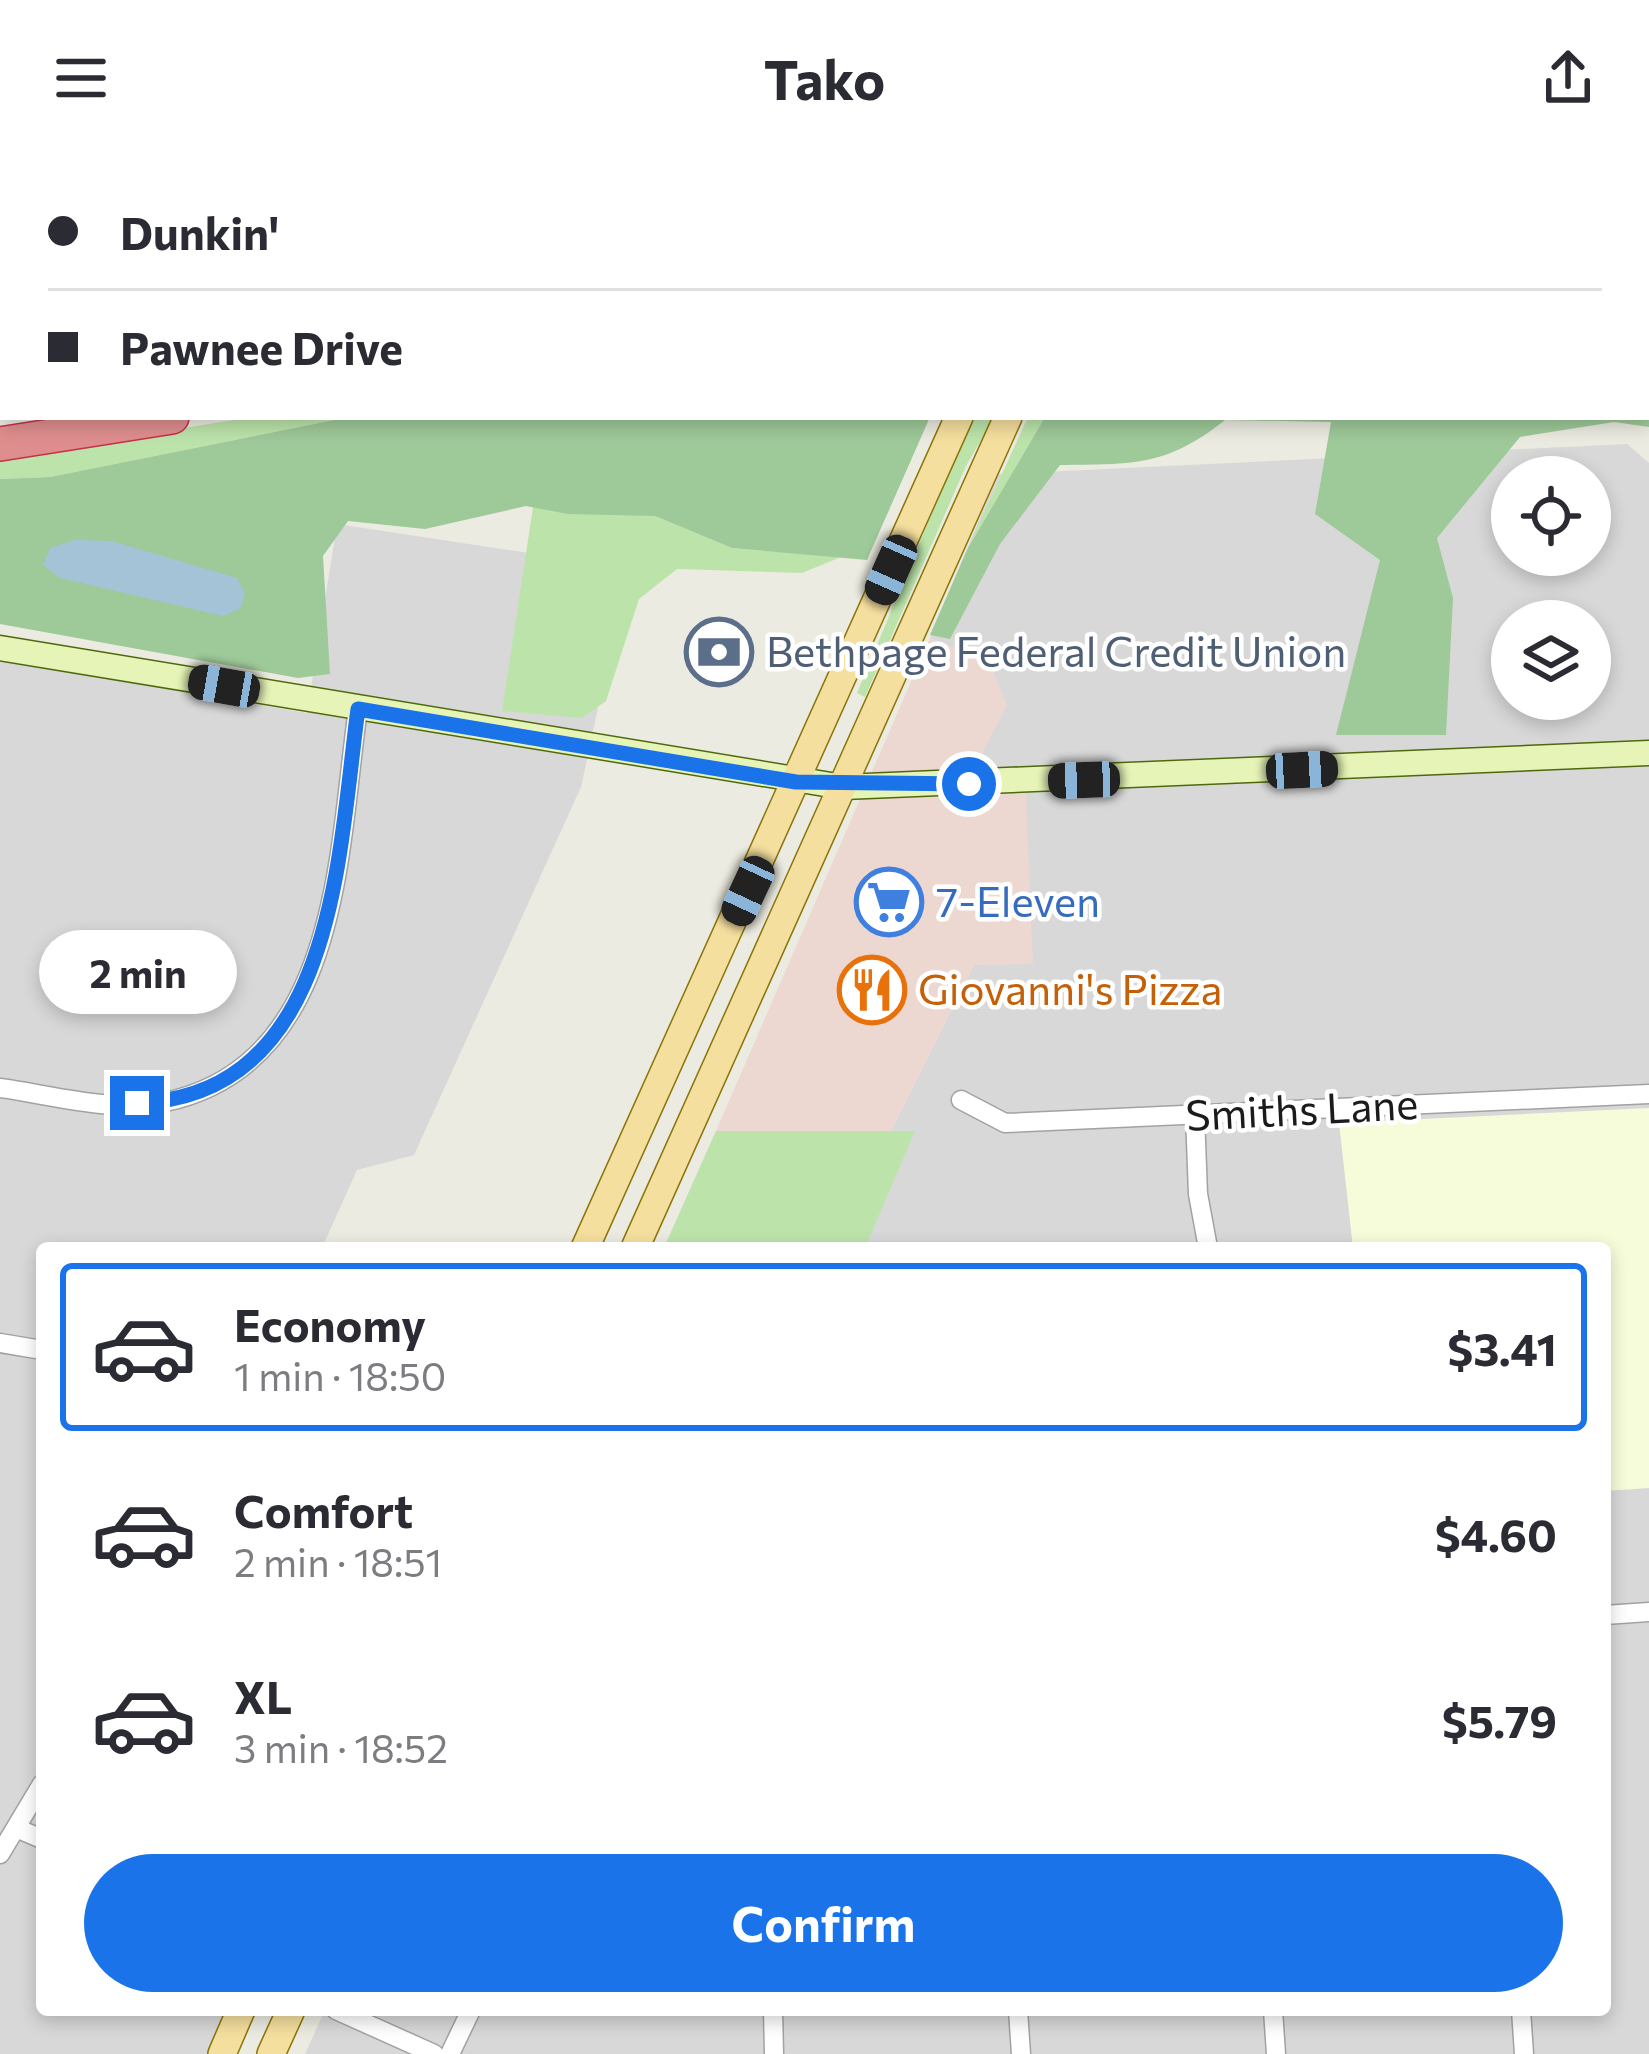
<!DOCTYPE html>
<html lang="en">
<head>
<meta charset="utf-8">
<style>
  :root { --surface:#fff; --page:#f2f2f3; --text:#2b2b33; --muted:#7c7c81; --line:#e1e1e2; --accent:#1a73e8 }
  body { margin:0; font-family:Commissioner,sans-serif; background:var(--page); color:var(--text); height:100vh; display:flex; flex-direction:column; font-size:45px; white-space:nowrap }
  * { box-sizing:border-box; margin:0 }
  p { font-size:39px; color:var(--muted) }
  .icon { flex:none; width:66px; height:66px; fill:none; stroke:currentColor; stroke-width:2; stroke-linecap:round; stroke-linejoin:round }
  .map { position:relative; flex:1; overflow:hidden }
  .drawer { position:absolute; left:36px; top:1086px; width:1575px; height:774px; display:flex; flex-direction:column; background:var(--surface); border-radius:12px; box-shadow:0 6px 18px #0003 }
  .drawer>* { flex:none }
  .top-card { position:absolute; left:0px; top:0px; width:1650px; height:264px; box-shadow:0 6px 18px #0003; display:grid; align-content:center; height:264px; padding:0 48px; background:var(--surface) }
  .controls { position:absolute; left:1491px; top:300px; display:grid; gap:24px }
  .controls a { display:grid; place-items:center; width:120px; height:120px; border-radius:50%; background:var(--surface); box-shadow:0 6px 18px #0003; font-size:60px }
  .end { position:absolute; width:54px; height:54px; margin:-27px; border:15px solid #1a73e8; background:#fff; box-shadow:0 0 0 6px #fff }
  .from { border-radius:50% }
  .bubble { position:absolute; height:84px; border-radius:42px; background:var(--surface); box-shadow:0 6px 18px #0003; font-size:39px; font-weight:700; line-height:84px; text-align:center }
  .car { position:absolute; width:36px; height:72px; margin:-36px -18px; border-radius:15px; box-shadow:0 0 9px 3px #0007; background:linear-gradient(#222 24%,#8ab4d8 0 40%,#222 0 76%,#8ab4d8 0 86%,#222 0) }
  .top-card b { display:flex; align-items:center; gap:42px; height:114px; font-size:45px }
  .top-card b+b { border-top:3px solid var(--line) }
  .top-card i { width:30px; height:30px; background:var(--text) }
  ul { padding:21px 0 0; list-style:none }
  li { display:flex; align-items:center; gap:36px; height:168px; margin:0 24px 18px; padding:0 24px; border:6px solid transparent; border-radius:12px }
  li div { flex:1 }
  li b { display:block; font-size:45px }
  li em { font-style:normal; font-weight:700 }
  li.active { border-color:var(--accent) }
  li>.icon { width:108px; height:108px; stroke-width:1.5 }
  .action { display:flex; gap:24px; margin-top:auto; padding:24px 48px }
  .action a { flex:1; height:138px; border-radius:72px; background:var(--accent); color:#fff; font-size:48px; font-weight:700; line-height:138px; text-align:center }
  header { display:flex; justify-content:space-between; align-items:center; height:156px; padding:0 48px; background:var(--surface); font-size:54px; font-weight:700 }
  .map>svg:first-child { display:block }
  .residential { fill:#d9d8d8; fill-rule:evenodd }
  .commercial { fill:#ecd7d1 }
  .education { fill:#f6fcda }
  .grass { fill:#bce4aa }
  .forest { fill:#9ec999 }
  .water { fill:#a4c3d7 }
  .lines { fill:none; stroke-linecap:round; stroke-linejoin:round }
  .street-casing { stroke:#a2a2a2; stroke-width:21 }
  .secondary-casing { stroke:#4e690c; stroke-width:27 }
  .primary-casing { stroke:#89750a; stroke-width:30 }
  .highway-casing { stroke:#c92f49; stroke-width:36 }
  .street { stroke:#fff; stroke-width:18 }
  .secondary { stroke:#e6f4b7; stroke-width:24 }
  .primary { stroke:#f5df9e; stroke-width:27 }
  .highway { stroke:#df8e8e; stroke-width:33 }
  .route { stroke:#1a73e8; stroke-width:15 }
  .labels { text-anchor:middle; stroke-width:9; stroke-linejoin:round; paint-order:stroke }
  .service-label { font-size:42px; fill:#4e5e75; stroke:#fff; text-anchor:start }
  .shop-label { font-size:42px; fill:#366cbe; stroke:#fff; text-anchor:start }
  .food-label { font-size:42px; fill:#c56008; stroke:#fff; text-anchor:start }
  .street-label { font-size:42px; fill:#1b1b1b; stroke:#fff }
</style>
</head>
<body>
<header><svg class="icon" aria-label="menu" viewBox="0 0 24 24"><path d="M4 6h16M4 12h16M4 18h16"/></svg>Tako<svg class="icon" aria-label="share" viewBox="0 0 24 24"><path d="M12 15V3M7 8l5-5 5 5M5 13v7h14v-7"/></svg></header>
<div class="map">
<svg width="1649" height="1898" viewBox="0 0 1649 1898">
  <rect width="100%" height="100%" fill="#ecebe1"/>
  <path class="residential" d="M1627 288 1649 307V1898H305L325 1854H1605V1092H664L716 975H891L974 809 970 622 989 506 930 482 998 318ZM1512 321H1590V399H1512ZM1512 465H1590V543H1512Z
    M337 368 628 412 581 631 414 999 357 1014 322 1092H42V1854H228L209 1898H0V505L307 557Z"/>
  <path class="commercial" d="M930 482 989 506 1007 549 970 621 1025 620 1033 808 974 809 891 975H716Z"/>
  <path class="education" d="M1649 952V1332L1605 1335V1092H1353L1339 967Z"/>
  <path class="grass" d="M253 261H349L50 321 0 323V301Z
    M972 261H994L966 310 865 541 857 537Z
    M1028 261H1045L967 394Z
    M533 351 655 360 732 392 841 401 802 417 677 413 639 443 606 545 582 562 502 555Z
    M716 975H915L865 1092H664Z"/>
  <path class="forest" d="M0 0H923L3 3 0 157Z
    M1163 0H1649V12L1647 3Z
    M1649 228V271L1614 266 1520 281 1437 382 1453 442 1446 579H1336L1380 404 1315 358 1331 266 1225 264C1166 311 1132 308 1060 309L1000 388 950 483 930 479 967 394 1045 261H1647Z
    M349 261H930L867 404 732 392 655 360 568 358 526 350 425 373 348 365 323 400 330 518 298 522 0 468V323L50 321Z"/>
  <path class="water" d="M75 384 112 385 237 422 245 437 241 452 223 460 60 422 43 409 50 392Z"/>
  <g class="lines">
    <defs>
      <path id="street" d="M0 932C52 939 113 957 165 946 341 909 338 692 358 553
        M961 944 1005 967 1649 938
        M1195 959 1198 1038 1208 1092
        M0 1187 42 1194
        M1605 1459 1649 1456
        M16 1672 42 1683
        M0 1698 42 1628
        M336 1854 434 1898
        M773 1854 774 1898
        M1018 1854 1021 1898
        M1273 1854 1276 1898
        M1521 1854 1524 1898
        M450 1898 471 1854"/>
      <path id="secondary" d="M0 492 843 631 1649 597"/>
      <path id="primary" d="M1076 3 1077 0
        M1126 3 1127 0
        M585 1092 959 261
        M635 1092 1008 261
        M222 1898 241 1854
        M271 1898 291 1854"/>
      <path id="highway" d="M947 3 951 0
        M1647 55 1649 54
        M1647 124 1649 123
        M1647 155H1649
        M0 187H3
        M1647 191 1649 192
        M0 288 172 261"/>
    </defs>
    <use href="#street" class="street-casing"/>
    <use href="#secondary" class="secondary-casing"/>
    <use href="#primary" class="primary-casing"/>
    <use href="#highway" class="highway-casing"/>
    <use href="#street" class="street"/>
    <use href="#secondary" class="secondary"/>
    <use href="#primary" class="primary"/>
    <use href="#highway" class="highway"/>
  </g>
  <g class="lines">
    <path class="route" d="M137 947C336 940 338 698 358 553L796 626 969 628"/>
  </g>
  <defs>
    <symbol id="bank-ring" viewBox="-11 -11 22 22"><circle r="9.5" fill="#fff" stroke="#5c6f8a" stroke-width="1.5"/><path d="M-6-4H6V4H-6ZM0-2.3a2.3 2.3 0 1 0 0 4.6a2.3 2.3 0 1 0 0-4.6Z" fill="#5c6f8a"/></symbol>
    <symbol id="supermarket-ring" viewBox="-11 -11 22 22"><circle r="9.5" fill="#fff" stroke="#3f7fe0" stroke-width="1.5"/><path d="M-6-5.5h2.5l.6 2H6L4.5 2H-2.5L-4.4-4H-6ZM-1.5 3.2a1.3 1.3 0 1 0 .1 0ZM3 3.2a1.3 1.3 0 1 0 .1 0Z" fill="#3f7fe0"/></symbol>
    <symbol id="restaurant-ring" viewBox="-11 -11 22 22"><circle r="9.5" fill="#fff" stroke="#e8710a" stroke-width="1.5"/><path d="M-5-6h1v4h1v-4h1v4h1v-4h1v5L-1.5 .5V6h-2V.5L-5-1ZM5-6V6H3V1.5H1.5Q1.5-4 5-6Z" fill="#e8710a"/></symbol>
  </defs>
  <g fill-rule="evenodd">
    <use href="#bank-ring" x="681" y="458" width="76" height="76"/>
    <use href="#supermarket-ring" x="851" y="708" width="76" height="76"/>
    <use href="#restaurant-ring" x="834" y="796" width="76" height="76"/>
  </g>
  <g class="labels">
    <g class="service-label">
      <text x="766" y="511">Bethpage Federal Credit Union</text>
    </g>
    <g class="shop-label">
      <text x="936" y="761">7-Eleven</text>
    </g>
    <g class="food-label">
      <text x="918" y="849">Giovanni's Pizza</text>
    </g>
    <g class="street-label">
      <text transform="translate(1302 954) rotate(-3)" y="15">Smiths Lane</text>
    </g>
  </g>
</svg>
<div class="controls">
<a><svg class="icon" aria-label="locate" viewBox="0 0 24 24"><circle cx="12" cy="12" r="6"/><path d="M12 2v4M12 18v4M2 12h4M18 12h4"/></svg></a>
<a><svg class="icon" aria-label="layers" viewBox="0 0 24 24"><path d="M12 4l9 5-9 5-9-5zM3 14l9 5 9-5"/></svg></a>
</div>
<i class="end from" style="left:969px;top:628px"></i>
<i class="end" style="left:137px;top:947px"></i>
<div class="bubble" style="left:39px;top:774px;width:198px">2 min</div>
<i class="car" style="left:891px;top:414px;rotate:204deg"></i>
<i class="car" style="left:224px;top:530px;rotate:280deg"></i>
<i class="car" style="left:1302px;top:614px;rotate:87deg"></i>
<i class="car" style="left:1084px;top:624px;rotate:268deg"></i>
<i class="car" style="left:748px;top:735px;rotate:205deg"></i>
<div class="top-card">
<b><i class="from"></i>Dunkin'</b>
<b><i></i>Pawnee Drive</b>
</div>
<section class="drawer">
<ul>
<li class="active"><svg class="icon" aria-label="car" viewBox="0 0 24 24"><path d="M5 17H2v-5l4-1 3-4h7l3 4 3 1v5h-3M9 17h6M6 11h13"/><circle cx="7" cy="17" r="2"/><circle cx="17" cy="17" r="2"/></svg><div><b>Economy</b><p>1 min · 18:50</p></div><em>$3.41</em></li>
<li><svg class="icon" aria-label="car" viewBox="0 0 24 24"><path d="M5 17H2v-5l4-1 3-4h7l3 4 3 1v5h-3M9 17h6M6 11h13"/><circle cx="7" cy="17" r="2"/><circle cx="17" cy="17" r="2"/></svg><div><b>Comfort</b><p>2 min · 18:51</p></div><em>$4.60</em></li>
<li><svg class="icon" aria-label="car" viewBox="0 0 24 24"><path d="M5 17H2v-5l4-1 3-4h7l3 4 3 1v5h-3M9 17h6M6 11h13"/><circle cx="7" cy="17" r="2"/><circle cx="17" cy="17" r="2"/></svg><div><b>XL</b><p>3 min · 18:52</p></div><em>$5.79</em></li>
</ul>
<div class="action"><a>Confirm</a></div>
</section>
</div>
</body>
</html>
